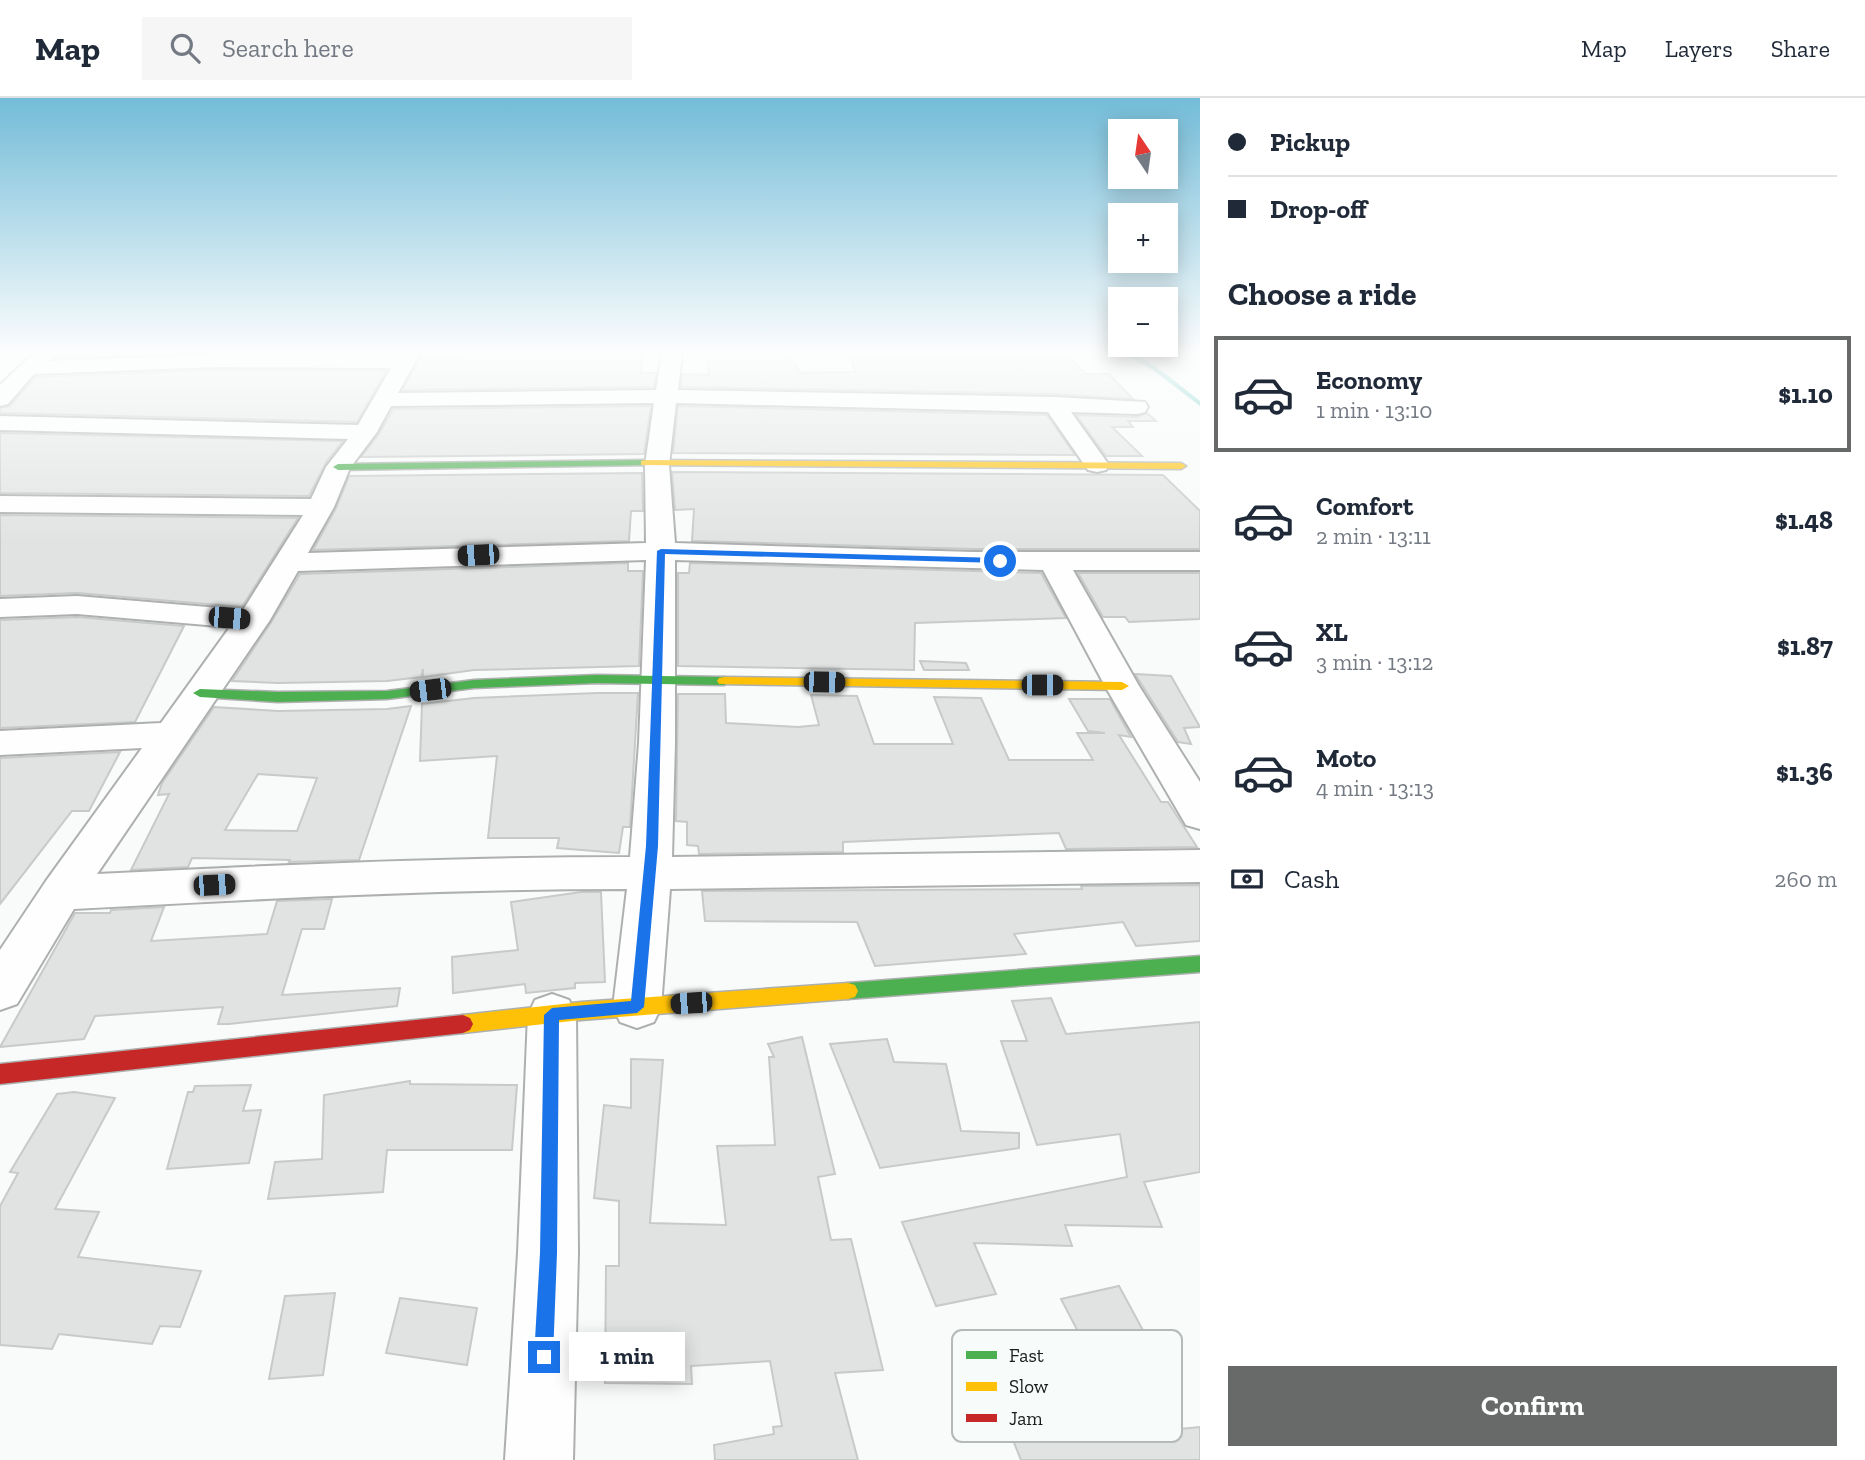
<!DOCTYPE html>
<html lang="en">
<head>
<meta charset="utf-8">
<style>
  :root { --surface:#fff; --page:#f6f6f7; --text:#1f2937; --muted:#747a83; --line:#e0e1e3; --accent:#686a6a }
  body { margin:0; font-family:"Zilla Slab",serif; background:var(--page); color:var(--text); height:100vh; display:flex; flex-direction:column; font-size:26px; white-space:nowrap }
  * { box-sizing:border-box; margin:0 }
  p { font-size:23px; color:var(--muted) }
  .icon { flex:none; width:38px; height:38px; fill:none; stroke:currentColor; stroke-width:2; stroke-linecap:round; stroke-linejoin:round }
  .map { position:relative; flex:1; overflow:hidden }
  .sheet { display:flex; flex-direction:column; background:var(--surface); width:665px }
  .sheet>* { flex:none }
  .guide { display:grid; align-content:center; height:154px; padding:0 28px; background:var(--surface) }
  .needle { width:46px; rotate:347deg }
  .buttons { position:absolute; left:1108px; top:21px; display:grid; gap:14px }
  .buttons a { display:grid; place-items:center; width:70px; height:70px; border-radius:0px; background:var(--surface); box-shadow:0 4px 18px #0003; font-size:35px }
  .end { position:absolute; width:32px; height:32px; margin:-16px; border:9px solid #1a73e8; background:#fff; box-shadow:0 0 0 4px #fff }
  .from { border-radius:50% }
  .bubble { position:absolute; height:49px; border-radius:0px; background:var(--surface); box-shadow:0 4px 18px #0003; font-size:23px; font-weight:700; line-height:49px; text-align:center }
  .car { position:absolute; width:21px; height:42px; margin:-21px -10px; border-radius:9px; box-shadow:0 0 5px 2px #0007; background:linear-gradient(#222 24%,#8ab4d8 0 40%,#222 0 76%,#8ab4d8 0 86%,#222 0) }
  .guide b { display:flex; align-items:center; gap:24px; height:66px; font-size:26px }
  .guide b+b { border-top:2px solid var(--line) }
  .guide i { width:18px; height:18px; background:var(--text) }
  ul { padding:0; list-style:none }
  li { display:flex; align-items:center; gap:21px; height:116px; margin:0 14px 10px; padding:0 14px; border:4px solid transparent; border-radius:0px }
  li div { flex:1 }
  li b { display:block; font-size:26px }
  li em { font-style:normal; font-weight:700 }
  li.on { border-color:var(--accent) }
  li>.icon { width:63px; height:63px; stroke-width:1.5 }
  h2 { padding:0 28px; font-size:32px; line-height:84px }
  .pay { display:flex; align-items:center; gap:18px; height:77px; padding:0 28px; font-size:26px }
  .pay p { margin-inline-start:auto }
  .button { display:flex; gap:14px; margin-top:auto; padding:14px 28px }
  .button a { flex:1; height:80px; border-radius:0px; background:var(--accent); color:#fff; font-size:28px; font-weight:700; line-height:80px; text-align:center }
  header { display:flex; align-items:center; gap:42px; box-sizing:border-box; height:98px; padding:0 35px; background:var(--surface); border-bottom:2px solid var(--line) }
  header strong { font-size:33px }
  nav { display:flex; gap:38px; margin-inline-start:auto; font-size:24px }
  .search { width:490px; height:63px; background:var(--page); display:flex; align-items:center; gap:18px; box-sizing:border-box; padding:0 24px; border-radius:0px; color:var(--muted); font-size:26px }
  main { display:flex; flex:1; min-height:0 }
  .map>svg:first-child { display:block }
  .lines { fill:none; stroke-linecap:round; stroke-linejoin:round }
  .stream { fill:#65c9bf; fill-rule:evenodd }
  .building { fill:#e1e2e2; stroke:#c7cac9; stroke-width:2; fill-rule:evenodd }
  .street-casing { stroke:#aeb0af; stroke-width:4 }
  .fast-casing { stroke:#aeb0af; stroke-width:3 }
  .slow-casing { stroke:#aeb0af; stroke-width:3 }
  .jam-casing { stroke:#aeb0af; stroke-width:3 }
  .street { fill:#fefefe; fill-rule:evenodd }
  .fast { fill:#4caf50; fill-rule:evenodd }
  .slow { fill:#ffc107; fill-rule:evenodd }
  .jam { fill:#c62828; fill-rule:evenodd }
  .route { fill:#1a73e8 }
  .key { fill:#f7fcfb; stroke:#b5b9b8; stroke-width:2 }
  .key-label { font-size:19px; fill:#1b1c1c }
</style>
</head>
<body>
<header>
<strong>Map</strong>
<div class="search"><svg class="icon" aria-label="search" viewBox="0 0 24 24"><circle cx="10" cy="10" r="6"/><path d="M15 15l6 6"/></svg>Search here</div>
<nav><a>Map</a><a>Layers</a><a>Share</a></nav>
</header>
<main>
<div class="map">
<svg width="1200" height="1362" viewBox="0 0 1200 1362">
  <rect width="100%" height="100%" fill="#f8fbfa"/>
  <g class="lines">
    <path class="stream" d="M1124 255C1143 254 1184 291 1200 303V308L1153 272Z"/>
  </g>
  <path class="building" d="M59 255H207L55 260Z
    M461 255H643L641 275H656L654 289 402 292 421 259 461 260Z
    M706 255 790 256 800 275 855 274 851 258 1071 260 1085 276H1109L1133 301 1054 296 681 289 682 276 709 277Z
    M216 272 386 273 357 324 0 315V310L10 308 35 279Z
    M651 308 644 356 361 359 379 336 393 311Z
    M678 308 1047 317 1075 357 673 355Z
    M1147 315 1156 323H1128L1133 329H1112L1142 358H1106L1076 317 1137 319Z
    M0 335 343 343 327 363 309 398 0 395Z
    M672 374 1163 377 1200 413V451H973L692 443 694 411 675 412Z
    M642 375 643 413H631L629 443 313 452 336 410 349 378Z
    M0 417 298 420 242 509 77 495 0 498Z
    M628 465V473H643L639 568 474 572 423 579V571L421 579 387 583 278 585 232 583 272 523 300 476Z
    M690 465 1041 475 1066 520 915 525 914 572 678 568V475H689Z
    M1078 475H1200V521L1129 524 1125 519H1103Z
    M77 519 184 528 135 624 0 630V522Z
    M920 563 966 565 969 572H924Z
    M1135 576 1171 578 1200 629 1184 630 1191 646 1178 644Z
    M597 595H638L630 729H623L619 755 557 750 559 740H488L497 658 420 663 422 606 474 600Z
    M678 596H725L726 625 798 629 819 627 811 597 857 598 874 646H953L934 599 981 600 1009 662H1093L1077 635H1105L1088 633 1069 601H1110L1131 639 1119 637 1161 704H1168L1197 749 1066 751 1059 735 843 744V754L699 756 698 748 687 747V724L676 723Z
    M411 608 359 762 289 764 290 762 192 760 188 769 131 772 169 696 158 697 162 685 214 609 278 613 387 611ZM258 676 317 680 297 733 225 732Z
    M120 654 89 713H72L0 806V660Z
    M1200 787V843L1136 848 1123 824 1014 836 1026 856 875 868 857 824 705 823 702 793 1082 791 1081 788Z
    M581 794H601L605 884 575 885V890L526 895 525 886 453 895 452 859 518 852 511 804Z
    M332 801 324 831H302L282 897 400 890 397 908 229 926H218L223 909 95 918 84 941 0 949 75 815H110L111 812 164 809 151 843 267 836 277 803Z
    M1051 900 1066 936 1200 924V1074L1144 1084 1162 1129 1065 1127 1072 1148 974 1145 996 1196 936 1208 902 1124 1127 1079 1120 1036 1037 1047 1001 943H1027L1012 903Z
    M802 939 835 1076 818 1079 831 1142 851 1141 883 1272 835 1275 858 1362H715L714 1347 774 1336 773 1329 782 1328 770 1263 691 1268 692 1286 605 1285 606 1168H619V1103L594 1100 604 1007 631 1010V961L663 962 650 1125 726 1127 717 1048 775 1047 769 959H774L768 946Z
    M887 941 894 964 946 966 961 1033 1019 1035V1050L880 1070 830 946Z
    M410 983V986L517 987 512 1052H387L383 1094 268 1101 275 1064 322 1061 324 997Z
    M251 987 243 1013 261 1012 249 1065 167 1071 188 994H193L195 988Z
    M74 994 115 1000 55 1111 99 1114 78 1159 201 1173 180 1229 160 1228 152 1246 59 1236 52 1251 0 1247V1108L18 1075 10 1074 57 996Z
    M1119 1188 1158 1260 1099 1274 1061 1201Z
    M335 1195 323 1277 269 1281 285 1198Z
    M400 1200 477 1210 467 1267 386 1255Z
    M1122 1326 1126 1336 1200 1329V1362H1021L1010 1335Z"/>
  <g class="lines">
    <defs>
      <path id="street" d="M34 255H56L49 263 216 257 398 258 400 255H420L398 295 656 292 662 255H682L678 292 1054 299 1145 304 1148 309 1145 314 1137 316 1071 314 1109 367 1106 372 1097 374 1088 372 1048 314 676 305 669 367 675 445 973 454H1200V472H1073L1139 588 1200 684V731L1186 727 1105 588 1043 472 675 462V645L672 759 1200 752V784L670 791 661 909 654 924 637 930 620 924 613 909 627 791C442 791 258 801 74 811L17 906 0 912V852L46 783 142 650 0 657V633L161 625 230 529 77 516 0 519V501L77 498 243 512 303 417 0 414V398L311 401 326 369 348 341 0 332V318L358 327 391 270 216 269 34 276 8 306 0 308V287ZM654 305 645 367 646 445 308 455 334 409 350 370 377 334 391 308ZM646 462 639 645 630 759C452 759 275 767 97 776L270 522 298 473Z
        M552 896 569 902 576 917 578 1155 573 1362H505L518 1155 528 917 535 902Z"/>
      <path id="fast" d="M645 362 649 363V367L338 372 333 369 338 366Z
        M597 577 724 579 731 583 724 587 597 585 474 590 387 601 278 604 200 599 193 595 200 591 278 594 387 593 474 582Z
        M1200 858V874L848 901 841 899 838 893 841 887 848 885Z"/>
      <path id="slow" d="M645 362 1181 365 1186 368 1181 371 641 367V363Z
        M724 579 1122 584 1129 588 1122 592 719 586 717 583 719 580Z
        M848 885 855 887 858 893 855 899 848 901 581 922 463 935 456 932 453 926 456 920 463 917 581 904Z"/>
      <path id="jam" d="M463 917 470 920 473 926 470 932 463 935 0 986V966Z"/>
    </defs>
    <use href="#street" class="street-casing"/>
    <use href="#fast" class="fast-casing"/>
    <use href="#slow" class="slow-casing"/>
    <use href="#jam" class="jam-casing"/>
    <use href="#street" class="street"/>
    <use href="#fast" class="fast"/>
    <use href="#slow" class="slow"/>
    <use href="#jam" class="jam"/>
  </g>
  <linearGradient id="sky" x2="0" y2="1"><stop stop-color="#73bcd8"/><stop offset="0.57" stop-color="#fcfdfd"/><stop offset="1" stop-color="#fcfdfd" stop-opacity="0"/></linearGradient>
  <rect width="1200" height="445" fill="url(#sky)"/>
  <path class="route" d="M661 451 1000 460 1004 463 1000 465 665 456 658 748 644 909 637 915 559 922 557 1155 553 1259 550 1265 544 1268 537 1265 534 1259 540 1155 544 917 552 910 631 903 646 748 657 453Z"/>
  <rect x="952" y="1232" width="230" height="112" rx="10" class="key"/>
  <rect x="966" y="1253" width="31" height="8" fill="#4caf50"/>
  <rect x="966" y="1284" width="31" height="9" fill="#ffc107"/>
  <rect x="966" y="1316" width="31" height="8" fill="#c62828"/>
  <g class="key-label">
    <text x="1009" y="1264">Fast</text>
    <text x="1009" y="1295">Slow</text>
    <text x="1009" y="1327">Jam</text>
  </g>
</svg>
<div class="buttons">
<a><svg class="needle" viewBox="-14 -14 28 28"><path d="M0-13l5 13h-10z" fill="#e53935"/><path d="M0 13l5-13h-10z" fill="#747a83"/></svg></a>
<a>+</a>
<a>−</a>
</div>
<i class="end from" style="left:1000px;top:463px"></i>
<i class="end" style="left:544px;top:1259px"></i>
<div class="bubble" style="left:569px;top:1234px;width:116px">1 min</div>
<i class="car" style="left:478px;top:457px;rotate:267deg"></i>
<i class="car" style="left:229px;top:520px;rotate:95deg"></i>
<i class="car" style="left:824px;top:584px;rotate:91deg"></i>
<i class="car" style="left:1042px;top:587px;rotate:90deg"></i>
<i class="car" style="left:430px;top:592px;rotate:263deg"></i>
<i class="car" style="left:214px;top:787px;rotate:87deg"></i>
<i class="car" style="left:691px;top:905px;rotate:266deg"></i>
</div>
<section class="sheet">
<div class="guide">
<b><i class="from"></i>Pickup</b>
<b><i></i>Drop-off</b>
</div>
<h2>Choose a ride</h2>
<ul>
<li class="on"><svg class="icon" aria-label="car" viewBox="0 0 24 24"><path d="M5 17H2v-5l4-1 3-4h7l3 4 3 1v5h-3M9 17h6M6 11h13"/><circle cx="7" cy="17" r="2"/><circle cx="17" cy="17" r="2"/></svg><div><b>Economy</b><p>1 min · 13:10</p></div><em>$1.10</em></li>
<li><svg class="icon" aria-label="car" viewBox="0 0 24 24"><path d="M5 17H2v-5l4-1 3-4h7l3 4 3 1v5h-3M9 17h6M6 11h13"/><circle cx="7" cy="17" r="2"/><circle cx="17" cy="17" r="2"/></svg><div><b>Comfort</b><p>2 min · 13:11</p></div><em>$1.48</em></li>
<li><svg class="icon" aria-label="car" viewBox="0 0 24 24"><path d="M5 17H2v-5l4-1 3-4h7l3 4 3 1v5h-3M9 17h6M6 11h13"/><circle cx="7" cy="17" r="2"/><circle cx="17" cy="17" r="2"/></svg><div><b>XL</b><p>3 min · 13:12</p></div><em>$1.87</em></li>
<li><svg class="icon" aria-label="car" viewBox="0 0 24 24"><path d="M5 17H2v-5l4-1 3-4h7l3 4 3 1v5h-3M9 17h6M6 11h13"/><circle cx="7" cy="17" r="2"/><circle cx="17" cy="17" r="2"/></svg><div><b>Moto</b><p>4 min · 13:13</p></div><em>$1.36</em></li>
</ul>
<div class="pay"><svg class="icon" aria-label="cash" viewBox="0 0 24 24"><path d="M3 7h18v10H3z"/><circle cx="12" cy="12" r="2"/></svg>Cash<p>260 m</p></div>
<div class="button"><a>Confirm</a></div>
</section>
</main>
</body>
</html>
